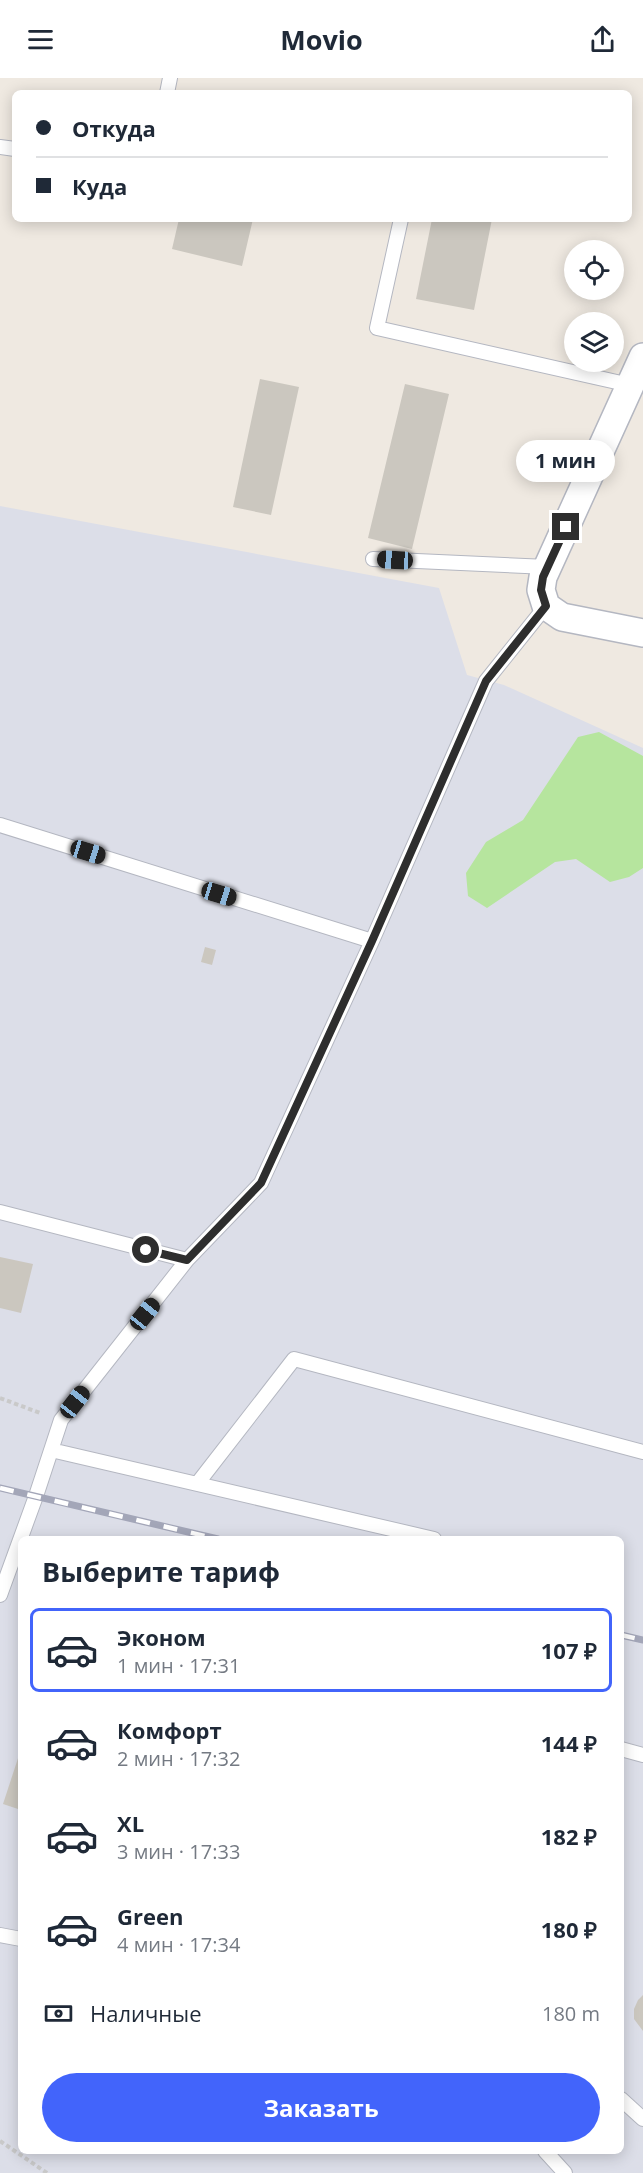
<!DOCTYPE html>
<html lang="ru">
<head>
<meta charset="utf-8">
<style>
  :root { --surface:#fff; --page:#f2f2f3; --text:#1f2937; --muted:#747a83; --line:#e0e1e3; --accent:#4264fb }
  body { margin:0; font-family:"Open Sans",sans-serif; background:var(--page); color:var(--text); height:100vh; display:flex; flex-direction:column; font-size:22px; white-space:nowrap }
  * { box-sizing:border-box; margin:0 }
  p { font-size:20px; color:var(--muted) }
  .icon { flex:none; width:33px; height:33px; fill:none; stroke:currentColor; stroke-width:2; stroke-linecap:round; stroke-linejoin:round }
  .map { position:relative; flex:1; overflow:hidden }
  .details { position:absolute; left:18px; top:1458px; width:606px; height:618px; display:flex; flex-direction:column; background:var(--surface); border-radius:9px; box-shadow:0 3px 15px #0003 }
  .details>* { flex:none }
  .hud { position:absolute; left:12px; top:12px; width:620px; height:132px; border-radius:9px; box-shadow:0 3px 15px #0003; display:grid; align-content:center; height:132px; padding:0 24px; background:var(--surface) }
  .tools { position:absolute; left:564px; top:162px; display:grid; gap:12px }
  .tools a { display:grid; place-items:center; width:60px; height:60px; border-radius:50%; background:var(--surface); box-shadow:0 3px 15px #0003; font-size:30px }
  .end { position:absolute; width:27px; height:27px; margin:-14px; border:8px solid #2e2e2e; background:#fff; box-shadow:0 0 0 3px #fff }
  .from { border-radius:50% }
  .bubble { position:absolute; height:42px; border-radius:21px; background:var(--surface); box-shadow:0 3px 15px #0003; font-size:20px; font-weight:700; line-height:42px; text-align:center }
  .car { position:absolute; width:18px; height:36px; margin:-18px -9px; border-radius:8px; box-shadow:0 0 4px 2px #0007; background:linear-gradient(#222 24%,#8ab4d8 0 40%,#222 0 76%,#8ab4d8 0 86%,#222 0) }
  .hud b { display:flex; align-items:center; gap:21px; height:57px; font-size:22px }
  .hud b+b { border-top:2px solid var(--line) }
  .hud i { width:15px; height:15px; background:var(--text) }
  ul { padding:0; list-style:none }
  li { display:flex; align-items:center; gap:18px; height:84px; margin:0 12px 9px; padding:0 12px; border:3px solid transparent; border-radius:9px }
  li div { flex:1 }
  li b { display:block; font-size:22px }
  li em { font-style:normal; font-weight:700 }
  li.selected { border-color:var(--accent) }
  li>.icon { width:54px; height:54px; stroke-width:1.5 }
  h2 { padding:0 24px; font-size:27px; line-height:72px }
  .pay { display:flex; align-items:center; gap:15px; height:66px; padding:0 24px; font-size:22px }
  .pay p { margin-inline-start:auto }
  .button { display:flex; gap:12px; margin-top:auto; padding:12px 24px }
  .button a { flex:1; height:69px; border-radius:36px; background:var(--accent); color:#fff; font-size:24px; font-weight:700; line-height:69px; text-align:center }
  header { display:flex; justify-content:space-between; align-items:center; height:78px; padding:0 24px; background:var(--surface); font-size:27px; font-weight:700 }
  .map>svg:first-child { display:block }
  .airport { fill:#dcdee8; fill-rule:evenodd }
  .green { fill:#b6e59e }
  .building { fill:#cbc7bf }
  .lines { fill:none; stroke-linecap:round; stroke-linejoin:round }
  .lane-casing { stroke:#b4b7c1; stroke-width:16 }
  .street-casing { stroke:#b4b7c1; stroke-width:30 }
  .path { stroke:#c9c9c9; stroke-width:4; stroke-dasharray:4.5 3; stroke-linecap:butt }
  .lane { stroke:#fff; stroke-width:14 }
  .street { stroke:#fff; stroke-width:27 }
  .rail-casing { stroke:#a3a6b8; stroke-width:7 }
  .rail { stroke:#fff; stroke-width:4.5; stroke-dasharray:14; stroke-linecap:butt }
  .route { stroke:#2e2e2e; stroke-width:8 }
</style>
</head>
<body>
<header><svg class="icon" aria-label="menu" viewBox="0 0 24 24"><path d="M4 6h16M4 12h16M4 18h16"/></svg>Movio<svg class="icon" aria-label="share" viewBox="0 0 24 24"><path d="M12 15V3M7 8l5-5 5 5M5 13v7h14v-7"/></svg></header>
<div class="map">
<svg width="643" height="2095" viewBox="0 0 643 2095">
  <rect width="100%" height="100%" fill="#efe9e1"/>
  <path class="airport" d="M0 428 439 510 467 597 504 607 643 670V2095H0ZM21 1461H621V2073H21Z"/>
  <path class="green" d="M599 654 643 678V790L629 799 610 804 576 781 555 784 487 830 468 818 466 795 486 764 523 742 578 659Z"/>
  <path class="building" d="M179 141H253L242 188 172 171Z
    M432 141H492L474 232 416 221Z
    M260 301 299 309 271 437 233 429Z
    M405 306 449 316 412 471 368 460Z
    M205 869 216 872 212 887 201 884Z
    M0 1179 33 1186 21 1235 0 1230Z
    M21 1671V1732L3 1726Z
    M643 1917V1953L634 1941V1931L638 1922Z"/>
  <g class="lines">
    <defs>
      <path id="lane" d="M167 15 170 0
        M0 69 15 71
        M401 141 377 250 630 307
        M373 481 548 489
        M0 747 372 863
        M0 1134 187 1182
        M51 1372 434 1461
        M197 1406 294 1281 643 1374
        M0 1517 36 1418 61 1342 187 1182 261 1105 372 863 486 603 546 528
        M621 1671 643 1677
        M0 1857 21 1861
        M621 2021 643 2041
        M545 2073 565 2095"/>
      <path id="street" d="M643 279 543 499 541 512 546 528 562 539 643 555"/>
    </defs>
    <use href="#lane" class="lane-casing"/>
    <use href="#street" class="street-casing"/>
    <path class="path" d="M0 1320 40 1335
      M0 2063 47 2095"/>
    <use href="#lane" class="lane"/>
    <use href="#street" class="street"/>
    <defs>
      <path id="rail" d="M0 1410 218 1461
        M621 1557 643 1562"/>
    </defs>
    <use href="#rail" class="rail-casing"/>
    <use href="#rail" class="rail"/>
  </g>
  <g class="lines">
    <path class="route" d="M146 1172 187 1182 261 1105 372 863 486 603 546 528 541 512 543 499 566 449"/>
  </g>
</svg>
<div class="tools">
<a><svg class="icon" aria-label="locate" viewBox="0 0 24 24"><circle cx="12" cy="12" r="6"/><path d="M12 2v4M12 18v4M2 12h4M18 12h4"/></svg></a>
<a><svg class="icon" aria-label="layers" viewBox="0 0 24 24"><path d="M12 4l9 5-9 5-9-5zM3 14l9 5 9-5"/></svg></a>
</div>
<i class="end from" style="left:146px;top:1172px"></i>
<i class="end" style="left:566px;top:449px"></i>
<div class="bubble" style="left:516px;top:362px;width:99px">1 мин</div>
<i class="car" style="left:395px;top:482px;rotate:273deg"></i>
<i class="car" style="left:88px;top:774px;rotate:107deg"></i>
<i class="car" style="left:219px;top:816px;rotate:107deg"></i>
<i class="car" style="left:145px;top:1236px;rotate:39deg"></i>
<i class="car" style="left:75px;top:1324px;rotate:38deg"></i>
<div class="hud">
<b><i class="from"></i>Откуда</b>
<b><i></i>Куда</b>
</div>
<section class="details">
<h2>Выберите тариф</h2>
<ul>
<li class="selected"><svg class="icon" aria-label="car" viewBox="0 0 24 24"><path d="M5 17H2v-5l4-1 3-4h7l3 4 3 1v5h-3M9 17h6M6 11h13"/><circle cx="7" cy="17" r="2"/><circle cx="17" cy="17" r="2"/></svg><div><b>Эконом</b><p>1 мин · 17:31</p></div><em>107 ₽</em></li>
<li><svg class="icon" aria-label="car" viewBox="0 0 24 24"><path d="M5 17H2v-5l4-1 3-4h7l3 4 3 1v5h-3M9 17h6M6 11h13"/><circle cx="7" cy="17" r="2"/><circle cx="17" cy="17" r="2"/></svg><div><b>Комфорт</b><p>2 мин · 17:32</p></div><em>144 ₽</em></li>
<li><svg class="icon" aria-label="car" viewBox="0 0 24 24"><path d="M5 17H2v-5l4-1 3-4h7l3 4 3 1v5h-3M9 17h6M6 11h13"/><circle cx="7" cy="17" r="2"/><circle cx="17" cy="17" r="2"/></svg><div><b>XL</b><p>3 мин · 17:33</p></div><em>182 ₽</em></li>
<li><svg class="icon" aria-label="car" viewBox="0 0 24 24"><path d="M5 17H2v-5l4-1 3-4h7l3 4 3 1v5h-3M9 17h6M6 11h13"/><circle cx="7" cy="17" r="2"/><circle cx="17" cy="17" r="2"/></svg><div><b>Green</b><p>4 мин · 17:34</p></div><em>180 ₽</em></li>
</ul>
<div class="pay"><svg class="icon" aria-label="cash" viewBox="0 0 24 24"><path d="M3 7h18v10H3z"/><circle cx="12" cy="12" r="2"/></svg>Наличные<p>180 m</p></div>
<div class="button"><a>Заказать</a></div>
</section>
</div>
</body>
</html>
